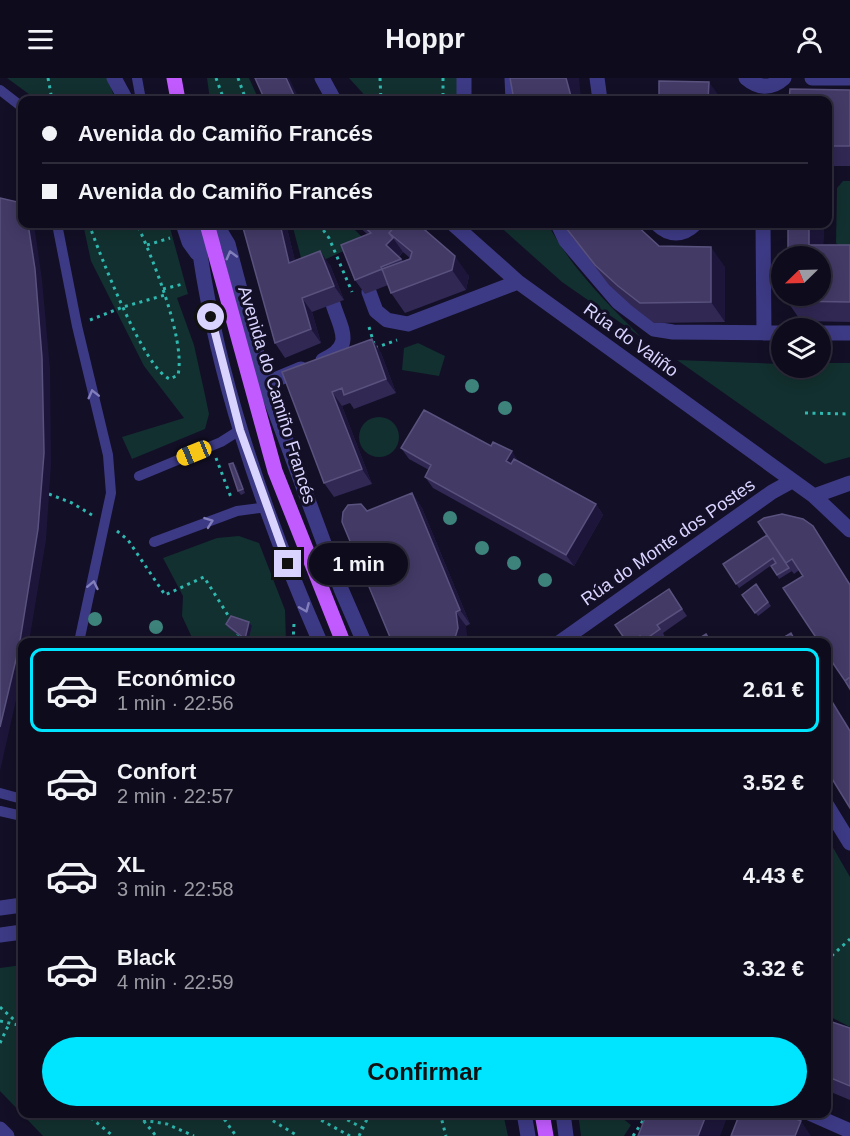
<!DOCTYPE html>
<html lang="es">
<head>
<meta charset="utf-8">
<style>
  :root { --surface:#0e0b1c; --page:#171425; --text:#f1f3f6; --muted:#9b9ba3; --line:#2e2b3b; --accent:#00e5ff }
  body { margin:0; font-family:Helvetica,sans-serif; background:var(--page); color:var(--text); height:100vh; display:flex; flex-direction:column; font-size:22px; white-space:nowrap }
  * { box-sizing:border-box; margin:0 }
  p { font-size:20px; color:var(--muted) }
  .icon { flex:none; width:33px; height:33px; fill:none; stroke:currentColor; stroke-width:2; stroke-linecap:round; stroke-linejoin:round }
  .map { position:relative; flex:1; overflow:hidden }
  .details { position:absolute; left:18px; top:560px; width:813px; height:480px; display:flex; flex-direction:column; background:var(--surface); border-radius:12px; box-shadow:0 3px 15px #0003,0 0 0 2px var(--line) }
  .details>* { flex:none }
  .top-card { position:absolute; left:18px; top:18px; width:814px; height:132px; border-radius:12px; box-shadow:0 3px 15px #0003,0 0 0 2px var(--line); display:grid; align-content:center; height:132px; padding:0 24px; background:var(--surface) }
  .needle { width:39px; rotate:247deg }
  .tools { position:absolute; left:771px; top:168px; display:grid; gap:12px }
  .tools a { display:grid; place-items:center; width:60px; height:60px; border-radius:50%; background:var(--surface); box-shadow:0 3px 15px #0003,0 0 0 2px var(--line); font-size:30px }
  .end { position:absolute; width:27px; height:27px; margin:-14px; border:8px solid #d9d4ff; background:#111; box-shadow:0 0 0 3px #111 }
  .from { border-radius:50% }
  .bubble { position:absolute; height:42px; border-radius:21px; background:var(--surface); box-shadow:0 3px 15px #0003,0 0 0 2px var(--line); font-size:20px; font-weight:800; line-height:42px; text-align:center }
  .car { position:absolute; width:18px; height:36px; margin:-18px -9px; border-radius:8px; box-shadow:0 0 4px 2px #0007; background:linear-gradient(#f5c518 24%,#345 0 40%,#f5c518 0 76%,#345 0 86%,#f5c518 0) }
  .top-card b { display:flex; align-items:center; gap:21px; height:57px; font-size:22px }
  .top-card b+b { border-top:2px solid var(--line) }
  .top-card i { width:15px; height:15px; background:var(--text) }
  ul { padding:10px 0 0; list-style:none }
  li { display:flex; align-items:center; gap:18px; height:84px; margin:0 12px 9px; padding:0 12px; border:3px solid transparent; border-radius:12px }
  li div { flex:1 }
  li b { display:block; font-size:22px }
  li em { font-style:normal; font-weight:800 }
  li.selected { border-color:var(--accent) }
  li>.icon { width:54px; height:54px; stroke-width:1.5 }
  .button { display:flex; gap:12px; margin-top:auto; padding:12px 24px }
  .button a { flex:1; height:69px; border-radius:36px; background:var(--accent); color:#111; font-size:24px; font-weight:800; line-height:69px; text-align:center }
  header { display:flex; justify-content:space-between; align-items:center; height:78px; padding:0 24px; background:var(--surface); font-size:27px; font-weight:800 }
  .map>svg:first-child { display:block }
  .green { fill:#12302f }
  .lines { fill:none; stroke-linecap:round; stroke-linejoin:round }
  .path { stroke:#2fb8b0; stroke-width:3; stroke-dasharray:3 4.5; stroke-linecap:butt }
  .lane { stroke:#3d3a85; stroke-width:10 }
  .street { stroke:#3d3a85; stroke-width:15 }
  .primary { stroke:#c25bff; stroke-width:15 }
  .tree { fill:#3d827b }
  .wall { fill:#312854; fill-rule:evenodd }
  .shaded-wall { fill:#1d163a }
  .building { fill:#433a66; stroke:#5a527e; stroke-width:1.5 }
  .oneway { stroke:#837fbc }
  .route { stroke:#d9d4ff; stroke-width:8 }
  .labels { text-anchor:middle; stroke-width:6; stroke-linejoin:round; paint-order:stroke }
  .street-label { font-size:18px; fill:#d9d4ff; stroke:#130f26 }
</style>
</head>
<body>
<header><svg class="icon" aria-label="menu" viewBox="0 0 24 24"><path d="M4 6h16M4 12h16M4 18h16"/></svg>Hoppr<svg class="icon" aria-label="person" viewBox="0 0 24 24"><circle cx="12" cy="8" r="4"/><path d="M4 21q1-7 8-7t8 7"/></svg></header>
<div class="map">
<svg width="850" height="1058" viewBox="0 0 850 1058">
  <rect width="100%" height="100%" fill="#130f26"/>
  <path class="green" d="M7 0H108L115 22H37Z
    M207 0H249L259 22H210Z
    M349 0H457V22H369Z
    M843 103H850V173H845L836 165 837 110Z
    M83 146H169L188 216 177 220 194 267 205 317 209 336 205 351 132 381 122 359 184 340 144 288 91 183Z
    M292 146H349L366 163 304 191Z
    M497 146H548C570 189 607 225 641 259L562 204Z
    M418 265 445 278 439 298 402 292 404 270Z
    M677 282 781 286 782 290H820L821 285H850V379L825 386Z
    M359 359a20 20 0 1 1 40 0a20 20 0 1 1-40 0Z
    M239 458 259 465 285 532 286 564H194L182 538 183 518 163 480 217 460Z
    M827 759 850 799V949L827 937Z
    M22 887V1035H503L508 1058H43L0 1013V890Z
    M578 1035H616L631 1047 624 1058H581Z"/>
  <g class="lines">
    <path class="path" d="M48 0 52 22
      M216 0 224 22
      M238 0 246 22
      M380 0 381 22
      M443 0V20H447
      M89 146C99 174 144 292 170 301L178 297C186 262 152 179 137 146
      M319 146 329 160 352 214
      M147 167 170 160
      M163 211 183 206
      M90 242 123 229 165 217
      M369 249 374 266
      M375 270 397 262
      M805 335 850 336
      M216 380 232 422
      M49 416 72 425 92 437
      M117 453 128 462 165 517 204 499 231 542
      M234 564 239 555
      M293 564 294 546
      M826 883 850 861
      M0 929 22 949
      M0 943 18 947
      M0 965 9 946
      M85 1035 113 1058
      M131 1035 143 1042 156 1058
      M220 1035 236 1058
      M260 1035 298 1058
      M308 1035 350 1058
      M334 1035 363 1050
      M360 1035 368 1039
      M440 1035 446 1058
      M143 1042 167 1046 194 1058
      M359 1058 370 1035
      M633 1058 648 1035"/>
    <path class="lane" d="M137 0 141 22
      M0 12 22 29
      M57 146 77 248 108 377 111 415 79 564
      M139 398 221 364 240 352
      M154 464 237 433 267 429
      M0 715 22 721
      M0 733 22 738"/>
    <path class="street" d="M114 0 126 22
      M322 0 334 22
      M512 0 513 22
      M597 0 600 22
      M746 0C759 11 772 11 784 0
      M812 0H850
      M464 22V0
      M183 146 189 164 197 175
      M196 146C213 290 262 431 320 564
      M216 146 228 166 265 306 341 511 364 564
      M453 146 518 204 814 418 850 452
      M558 146 566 163 618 224 654 251 673 254 782 255
      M657 146C669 158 683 158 695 146
      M763 146 764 255
      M369 214 376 233 387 242 408 246 518 204
      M820 255H850
      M323 282C355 268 341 252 333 226
      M265 306 301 291
      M814 418 850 405
      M560 564 772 414 792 403
      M826 726 850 765
      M0 830 22 827
      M0 857 22 854
      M524 1035 528 1058
      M563 1035 566 1058
      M809 1035 850 1053
      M0 1051 7 1058"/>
    <path class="primary" d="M174 0 178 22
      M207 146 275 393 343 564
      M542 1035 546 1058"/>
  </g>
  <g class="tree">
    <circle cx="472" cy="308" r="7"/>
    <circle cx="505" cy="330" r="7"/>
    <circle cx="450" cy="440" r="7"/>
    <circle cx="482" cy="470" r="7"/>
    <circle cx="514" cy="485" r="7"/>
    <circle cx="545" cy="502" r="7"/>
    <circle cx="95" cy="541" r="7"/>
    <circle cx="156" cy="549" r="7"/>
  </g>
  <path class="wall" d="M850 12V88H828V22Z
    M242 146H286L295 183 330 187 344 222 312 234 321 265 285 280 275 265Z
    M356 146H418L469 198 466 212 405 235 391 215 388 207 365 216 355 202 368 157ZM403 174 410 180 403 183 399 179Z
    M563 146 659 168 725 189V244L654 245 632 228 609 207Z
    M824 146 823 167H850V244L801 243 787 223Z
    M372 261 381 275 396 315 354 331 350 325 342 328 372 406 334 419 324 405 282 294Z
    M401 370 519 383 596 426 603 437 574 488 433 410 425 399 429 392 409 381Z
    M233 385 236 388 245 415 241 417 238 413Z
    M412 415 422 430 470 546 466 548 367 433Z
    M813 448 850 506V611L803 498 799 492 794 496 791 492 792 493 779 501 771 488 776 485V484L739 510 723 486Z
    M756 506 771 528 758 538 742 517Z
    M669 511 687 538 663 555 665 559 657 564H627Z
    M226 546 252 548 248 564 228 550Z
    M826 942 850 950V1022L826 1012Z"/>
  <path class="shaded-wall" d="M286 0H289L300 22H296Z
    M566 0H579L581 22H572Z
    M709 4 722 22H708Z
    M28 146H34L42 202 50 291 51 386 46 462 29 564H22V596L0 693V649Z
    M280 146H286L299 199 289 185Z
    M809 146H824L823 187 809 167Z
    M393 160 403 174 396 181 386 167Z
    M711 169 725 189V244L711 224Z
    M320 173 330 187 344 222 334 208Z
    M455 178 469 198 466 212 452 192Z
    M302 220 312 234 321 265 311 251Z
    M372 261 381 275 396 315 386 301Z
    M332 314 342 328 372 406 362 391Z
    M512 373 519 384 514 394 506 383Z
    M233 385 236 388 245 415 243 411Z
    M412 415 422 430 470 546 460 532Z
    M596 426 603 437 574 488 566 477Z
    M456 534 466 548 468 564H452Z
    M249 544 252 548 248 564 245 561Z
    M826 612 850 651V653L826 614Z
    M707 1035H729L720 1058H698Z
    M801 1043 811 1058H795Z"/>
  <path class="building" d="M255 0H286L296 22H265Z
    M510 0H566L572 22H514Z
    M659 3 709 4 708 22H659Z
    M790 11 850 12V68H828V22H789Z
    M0 120 22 125V146H28L35 191 42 280 44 375 38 451 19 569 0 649Z
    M242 146H280L289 185 320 173 334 208 302 220 311 251 275 265Z
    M361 146H397L389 155 393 160 386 167 401 181 381 189 382 191 355 202 341 167 371 155Z
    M397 146H418L455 178 452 192 391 215 382 191 410 181 412 174 389 155Z
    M563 146H635L659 168 711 169V224L640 225 618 208 595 187Z
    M788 146H809V167H850V224L787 223V218H820V178H788Z
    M372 261 386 301 344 317 342 310 332 314 362 391 324 405 282 294Z
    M424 332 491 368 493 364 512 373 506 383 511 386 514 381 596 426 566 477 425 399 431 387 401 370Z
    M233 385 243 411 238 413 229 386Z
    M412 415 460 532 456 534 458 550 455 560 452 564H392L342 444 343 434 348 427 361 426 367 433Z
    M782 436 803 441 813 448 850 507V599L845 603 826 575V564H819L783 510 803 498 792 481 786 485 758 444 764 440Z
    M767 457 789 490 777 497 771 488 776 485 773 480 736 506 723 486Z
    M756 506 768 524 755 535 742 517Z
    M669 511 682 531 657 547 660 551 643 563 640 558 631 564H627L615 547Z
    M231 538 249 544 245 561 226 546Z
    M791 555 796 564H776Z
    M706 556 711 564H693Z
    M850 599V611L845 603Z
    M826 614 850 653V730L826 691Z
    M826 942 850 950V1008L826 998Z
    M647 1035H707L698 1058H638Z
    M740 1035H782L801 1043 795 1058H731Z"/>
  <defs><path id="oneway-chevron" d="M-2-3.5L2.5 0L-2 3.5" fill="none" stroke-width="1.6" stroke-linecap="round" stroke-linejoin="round" transform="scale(1.5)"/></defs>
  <g class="oneway">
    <use href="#oneway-chevron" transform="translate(231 177) rotate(-105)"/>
    <use href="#oneway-chevron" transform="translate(93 316) rotate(-104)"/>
    <use href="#oneway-chevron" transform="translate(209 444) rotate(-20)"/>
    <use href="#oneway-chevron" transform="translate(93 507) rotate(-78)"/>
    <use href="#oneway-chevron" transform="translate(305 530) rotate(67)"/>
  </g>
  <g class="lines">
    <path class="route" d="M211 239 240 352 288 486"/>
  </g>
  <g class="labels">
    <g class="street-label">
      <text transform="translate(631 262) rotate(36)" y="6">Rúa do Valiño</text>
      <text transform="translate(277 317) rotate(73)" y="6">Avenida do Camiño Francés</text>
      <text transform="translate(668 464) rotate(-35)" y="6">Rúa do Monte dos Postes</text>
    </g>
  </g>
</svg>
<div class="tools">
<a><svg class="needle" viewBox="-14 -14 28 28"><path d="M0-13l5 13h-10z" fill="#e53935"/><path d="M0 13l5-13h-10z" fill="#9b9ba3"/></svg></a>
<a><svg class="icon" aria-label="layers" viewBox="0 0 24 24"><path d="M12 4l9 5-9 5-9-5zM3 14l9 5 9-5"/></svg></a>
</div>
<i class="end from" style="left:211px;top:239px"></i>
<i class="end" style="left:288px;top:486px"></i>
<div class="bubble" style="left:309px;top:465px;width:99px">1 min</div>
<i class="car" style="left:194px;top:375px;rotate:248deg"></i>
<div class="top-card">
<b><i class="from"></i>Avenida do Camiño Francés</b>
<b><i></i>Avenida do Camiño Francés</b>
</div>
<section class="details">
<ul>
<li class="selected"><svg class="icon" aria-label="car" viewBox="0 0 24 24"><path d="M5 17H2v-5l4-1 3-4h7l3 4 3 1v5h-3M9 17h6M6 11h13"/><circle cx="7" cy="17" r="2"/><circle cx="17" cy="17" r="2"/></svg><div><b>Económico</b><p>1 min · 22:56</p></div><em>2.61 €</em></li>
<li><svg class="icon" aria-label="car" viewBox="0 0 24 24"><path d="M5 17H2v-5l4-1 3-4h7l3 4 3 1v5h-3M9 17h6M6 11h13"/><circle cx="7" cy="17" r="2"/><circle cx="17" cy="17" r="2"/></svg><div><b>Confort</b><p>2 min · 22:57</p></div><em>3.52 €</em></li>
<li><svg class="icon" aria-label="car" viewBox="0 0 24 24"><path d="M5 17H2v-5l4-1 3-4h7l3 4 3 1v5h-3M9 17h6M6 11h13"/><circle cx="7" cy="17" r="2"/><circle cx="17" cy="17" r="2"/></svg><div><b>XL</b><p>3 min · 22:58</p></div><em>4.43 €</em></li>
<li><svg class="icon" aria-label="car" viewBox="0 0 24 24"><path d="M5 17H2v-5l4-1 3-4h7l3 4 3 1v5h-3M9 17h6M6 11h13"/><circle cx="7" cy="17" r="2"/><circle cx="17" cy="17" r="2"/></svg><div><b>Black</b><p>4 min · 22:59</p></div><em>3.32 €</em></li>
</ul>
<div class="button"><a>Confirmar</a></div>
</section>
</div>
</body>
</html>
